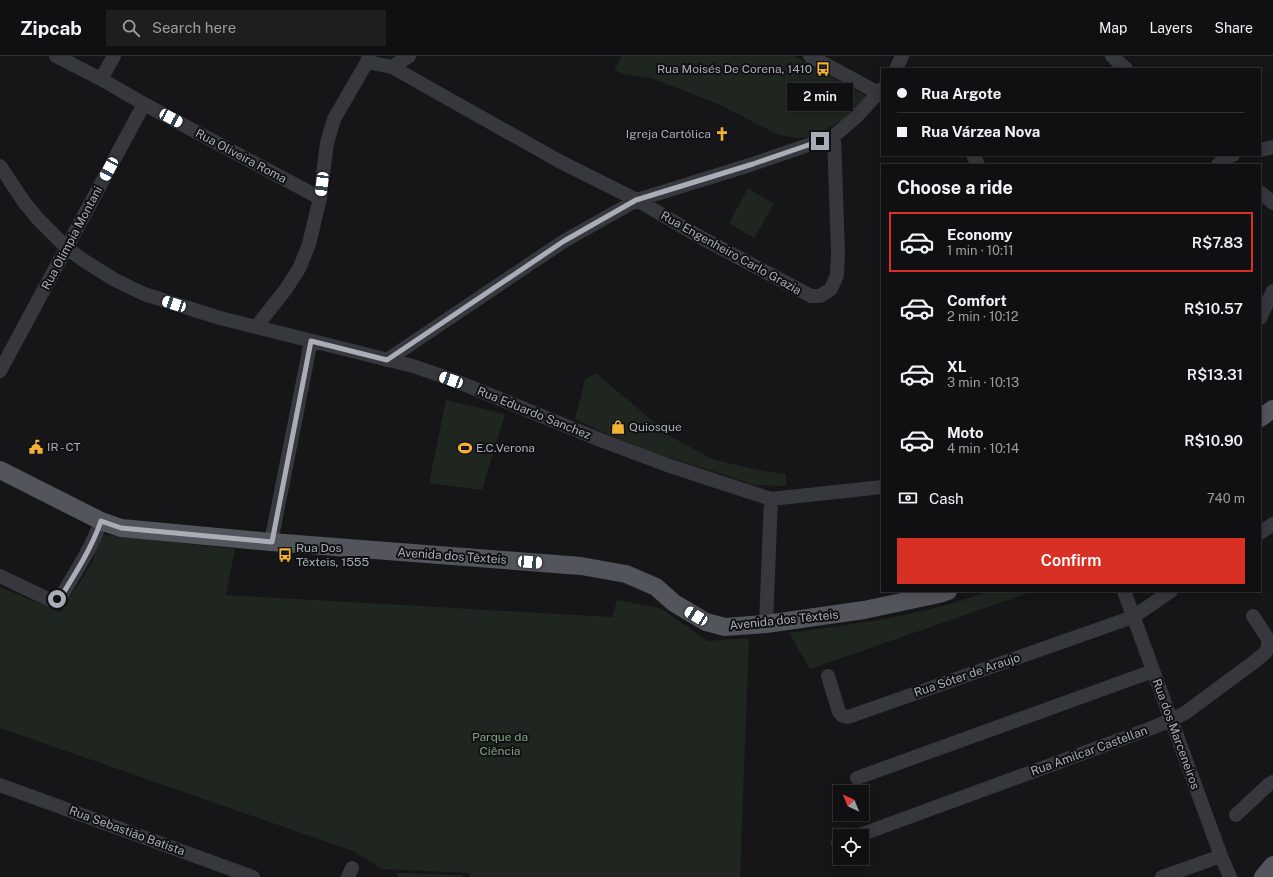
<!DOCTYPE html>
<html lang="en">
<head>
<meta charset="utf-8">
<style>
  :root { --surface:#101012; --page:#1e1e20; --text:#f1f3f6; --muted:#9c9d9f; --line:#303032; --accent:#d93025 }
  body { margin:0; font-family:"Public Sans",sans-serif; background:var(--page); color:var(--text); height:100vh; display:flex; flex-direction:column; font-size:15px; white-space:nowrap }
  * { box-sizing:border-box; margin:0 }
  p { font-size:13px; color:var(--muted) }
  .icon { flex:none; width:22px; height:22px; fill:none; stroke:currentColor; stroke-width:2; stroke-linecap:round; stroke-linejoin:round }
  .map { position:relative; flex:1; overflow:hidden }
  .details { position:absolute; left:881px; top:108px; width:380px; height:428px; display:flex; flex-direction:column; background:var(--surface); border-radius:0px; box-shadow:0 2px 10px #0003,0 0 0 1px var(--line) }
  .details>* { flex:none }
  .banner { position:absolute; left:881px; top:12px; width:380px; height:88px; border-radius:0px; box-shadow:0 2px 10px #0003,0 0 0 1px var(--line); display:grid; align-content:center; height:88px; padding:0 16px; background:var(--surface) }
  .needle { width:26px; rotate:316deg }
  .controls { position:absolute; left:833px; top:729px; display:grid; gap:8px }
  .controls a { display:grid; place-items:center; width:36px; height:36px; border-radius:0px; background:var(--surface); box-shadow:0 2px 10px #0003,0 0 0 1px var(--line); font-size:20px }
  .end { position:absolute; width:18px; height:18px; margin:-9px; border:5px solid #a8adb8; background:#111; box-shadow:0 0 0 2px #111 }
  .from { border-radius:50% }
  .bubble { position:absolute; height:28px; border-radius:0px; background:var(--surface); box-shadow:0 2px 10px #0003,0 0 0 1px var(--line); font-size:13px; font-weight:600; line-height:28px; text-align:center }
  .car { position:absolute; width:12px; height:24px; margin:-12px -6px; border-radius:5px; box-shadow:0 0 3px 1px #0007; background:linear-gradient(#fff 24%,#345 0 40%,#fff 0 76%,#345 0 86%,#fff 0) }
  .banner b { display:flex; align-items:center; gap:14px; height:38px; font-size:15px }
  .banner b+b { border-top:1px solid var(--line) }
  .banner i { width:10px; height:10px; background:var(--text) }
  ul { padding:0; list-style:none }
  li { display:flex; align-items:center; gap:12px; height:60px; margin:0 8px 6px; padding:0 8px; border:2px solid transparent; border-radius:0px }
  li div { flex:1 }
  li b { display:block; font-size:15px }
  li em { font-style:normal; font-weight:600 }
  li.on { border-color:var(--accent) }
  li>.icon { width:36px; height:36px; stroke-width:1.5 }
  h2 { padding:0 16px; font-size:18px; line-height:48px }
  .pay { display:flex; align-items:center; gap:10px; height:44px; padding:0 16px; font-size:15px }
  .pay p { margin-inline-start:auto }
  .primary-button { display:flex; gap:8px; margin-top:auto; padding:8px 16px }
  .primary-button a { flex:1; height:46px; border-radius:0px; background:var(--accent); color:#fff; font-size:16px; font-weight:600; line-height:46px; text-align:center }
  header { display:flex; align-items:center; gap:24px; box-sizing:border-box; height:56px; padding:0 20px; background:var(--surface); border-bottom:1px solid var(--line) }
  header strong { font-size:19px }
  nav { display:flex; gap:22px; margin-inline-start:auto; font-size:14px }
  .search { width:280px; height:36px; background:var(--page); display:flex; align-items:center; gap:10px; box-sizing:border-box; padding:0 14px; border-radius:0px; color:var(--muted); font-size:15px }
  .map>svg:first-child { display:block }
  .green { fill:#1e261f }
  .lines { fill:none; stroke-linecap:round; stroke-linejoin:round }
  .minor { stroke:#37383d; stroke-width:14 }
  .major { stroke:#53555c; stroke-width:18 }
  .route { stroke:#a8adb8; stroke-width:5 }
  .labels { text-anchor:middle; stroke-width:4; stroke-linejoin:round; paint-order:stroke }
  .poi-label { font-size:12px; fill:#a8adb8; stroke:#111113; text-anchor:start }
  .street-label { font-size:12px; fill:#a8adb8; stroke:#111113 }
  .park-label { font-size:12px; fill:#7fa381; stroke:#111113 }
</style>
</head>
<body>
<header>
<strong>Zipcab</strong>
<div class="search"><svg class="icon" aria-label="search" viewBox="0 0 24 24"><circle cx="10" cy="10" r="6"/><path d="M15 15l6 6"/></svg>Search here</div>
<nav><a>Map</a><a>Layers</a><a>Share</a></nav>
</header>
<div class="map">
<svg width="1273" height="821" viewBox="0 0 1273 821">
  <rect width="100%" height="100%" fill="#161618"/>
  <path class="green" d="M622 0H794L863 38 866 43 850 60 814 80 797 82 779 79 716 47 653 23 624 18 614 14Z
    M748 132 774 148 754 182 729 167Z
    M596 317 670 380 712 403 757 414 786 418V430L754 429 713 415 651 396 609 379 575 363 585 324Z
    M446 344 505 358 482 434 429 427Z
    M99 478 235 493 226 539 612 561 617 544 660 552 708 585 749 582 740 821H470V817L382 813 353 795 0 672V531L60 556 77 531 93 505Z
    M989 535H1034L810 613 789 577C856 568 926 559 989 535Z
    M397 817 463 819 462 821H397Z"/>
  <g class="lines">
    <path class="minor" d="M56 0 101 23 144 48 320 142
      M810 0 882 39
      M1112 0 1126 13
      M367 6 392 11 409 0
      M392 11 559 105 637 144 700 181 811 240H820L831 233 837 219 838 197 834 80
      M896 13 902 0
      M101 23 114 0
      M1260 94 1273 91
      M973 99 978 109
      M1218 109 1222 104 1233 99
      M0 110 24 146 38 163 67 192 83 204 115 224 144 238 220 262 413 310 451 323 603 385 670 410 771 443 882 431
      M1260 136 1273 147
      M1260 262 1273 235
      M256 271 286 233 300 211 309 188 320 142 327 87 334 63 367 6 369 0
      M387 304 564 185 637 144 753 108 834 80 856 61 882 33
      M0 315 144 48
      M1260 477 1273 468
      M271 486 311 285
      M0 520 50 544 57 543 62 539C76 515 92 491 101 465
      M1124 535 1221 800 1230 821
      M766 568 771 443
      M828 620 839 656 843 660 848 661 1133 561 1171 535
      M857 722 1153 615
      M0 729 253 821
      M1236 759 1268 729 1273 726
      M857 780 1149 673 1171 664 1185 657 1254 606 1266 596 1268 590V583L1253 560
      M838 787 840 786
      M348 821 352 812
      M1162 821 1221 800"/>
    <path class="major" d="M1260 362 1273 353
      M0 414 101 465 121 472 271 486 581 510 626 518 656 531 674 547 706 566 725 571 766 568 864 554 939 538 948 535
      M1263 821 1273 809"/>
  </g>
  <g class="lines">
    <path class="route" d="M57 543 62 539C77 515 92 491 101 465L121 472 272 486 311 285 387 304 564 185 636 144 753 108 820 85"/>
  </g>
  <defs>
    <symbol id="bus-bare" viewBox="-9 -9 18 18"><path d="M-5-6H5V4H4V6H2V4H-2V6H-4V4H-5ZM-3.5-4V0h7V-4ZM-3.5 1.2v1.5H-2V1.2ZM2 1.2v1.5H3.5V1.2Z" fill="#f2b134" stroke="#111113" stroke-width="2.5" paint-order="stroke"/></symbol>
    <symbol id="church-bare" viewBox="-9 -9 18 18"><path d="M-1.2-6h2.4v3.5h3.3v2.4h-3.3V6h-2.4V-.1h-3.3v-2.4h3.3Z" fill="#f2b134" stroke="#111113" stroke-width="2.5" paint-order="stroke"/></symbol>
    <symbol id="shop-bare" viewBox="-9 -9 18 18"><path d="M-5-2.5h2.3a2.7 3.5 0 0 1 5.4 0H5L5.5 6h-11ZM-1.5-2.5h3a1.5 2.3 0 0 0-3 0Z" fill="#f2b134" stroke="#111113" stroke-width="2.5" paint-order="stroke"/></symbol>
    <symbol id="civic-bare" viewBox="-9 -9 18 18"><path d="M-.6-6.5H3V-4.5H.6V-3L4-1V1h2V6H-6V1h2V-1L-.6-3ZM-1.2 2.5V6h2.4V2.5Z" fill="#f2b134" stroke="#111113" stroke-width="2.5" paint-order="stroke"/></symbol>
    <symbol id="stadium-bare" viewBox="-9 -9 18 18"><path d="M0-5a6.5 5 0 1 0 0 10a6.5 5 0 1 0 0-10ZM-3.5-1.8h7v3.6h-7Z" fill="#f2b134" stroke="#111113" stroke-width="2.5" paint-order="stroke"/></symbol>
  </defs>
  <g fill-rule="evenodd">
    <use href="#bus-bare" x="813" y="3" width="20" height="20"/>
    <use href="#church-bare" x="712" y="68" width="20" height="20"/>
    <use href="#shop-bare" x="608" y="361" width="20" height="20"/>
    <use href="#civic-bare" x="26" y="381" width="20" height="20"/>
    <use href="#stadium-bare" x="455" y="382" width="20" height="20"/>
    <use href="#bus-bare" x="275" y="489" width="20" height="20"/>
  </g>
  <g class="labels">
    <g class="poi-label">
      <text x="812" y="17" text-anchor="end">Rua Moisés De Corena, 1410</text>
      <text x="711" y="82" text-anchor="end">Igreja Cartólica</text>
      <text x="629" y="375">Quiosque</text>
      <text x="47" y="395">IR - CT</text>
      <text x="476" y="396">E.C.Verona</text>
      <text x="296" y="496">Rua Dos<tspan x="296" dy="14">Têxteis, 1555</tspan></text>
    </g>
    <g class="street-label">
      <text transform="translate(241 100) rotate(28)" y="4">Rua Oliveira Roma</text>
      <text transform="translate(72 182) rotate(-62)" y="4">Rua Olimpia Montani</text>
      <text transform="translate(731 197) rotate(29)" y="4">Rua Engenheiro Carlo Grazia</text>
      <text transform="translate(534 357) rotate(22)" y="4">Rua Eduardo Sanchez</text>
      <text transform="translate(452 500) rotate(4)" y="4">Avenida dos Têxteis</text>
      <text transform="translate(784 564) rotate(-6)" y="4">Avenida dos Têxteis</text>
      <text transform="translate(967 619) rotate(-19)" y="4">Rua Sóter de Araujo</text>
      <text transform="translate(1176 678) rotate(70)" y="4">Rua dos Marceneiros</text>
      <text transform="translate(1089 695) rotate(-20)" y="4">Rua Amilcar Castellan</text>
      <text transform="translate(127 775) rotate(20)" y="4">Rua Sebastião Batista</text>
    </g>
    <g class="park-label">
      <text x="500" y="685">Parque da<tspan x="500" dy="14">Ciência</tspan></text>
    </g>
  </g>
</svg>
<div class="controls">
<a><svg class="needle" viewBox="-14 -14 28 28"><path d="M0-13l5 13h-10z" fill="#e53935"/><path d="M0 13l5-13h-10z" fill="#9c9d9f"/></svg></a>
<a><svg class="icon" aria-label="locate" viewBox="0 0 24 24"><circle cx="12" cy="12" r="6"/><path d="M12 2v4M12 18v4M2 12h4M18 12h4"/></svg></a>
</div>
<i class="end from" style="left:57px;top:543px"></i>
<i class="end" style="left:820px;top:85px"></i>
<div class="bubble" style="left:787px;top:27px;width:66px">2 min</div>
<i class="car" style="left:171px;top:62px;rotate:118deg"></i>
<i class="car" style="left:109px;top:113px;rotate:208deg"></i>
<i class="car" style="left:322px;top:128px;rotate:187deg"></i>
<i class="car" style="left:174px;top:248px;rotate:288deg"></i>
<i class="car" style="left:451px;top:324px;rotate:290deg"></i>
<i class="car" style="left:530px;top:506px;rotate:94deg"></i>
<i class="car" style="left:696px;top:560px;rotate:301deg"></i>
<div class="banner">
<b><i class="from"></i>Rua Argote</b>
<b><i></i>Rua Várzea Nova</b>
</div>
<section class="details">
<h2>Choose a ride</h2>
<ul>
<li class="on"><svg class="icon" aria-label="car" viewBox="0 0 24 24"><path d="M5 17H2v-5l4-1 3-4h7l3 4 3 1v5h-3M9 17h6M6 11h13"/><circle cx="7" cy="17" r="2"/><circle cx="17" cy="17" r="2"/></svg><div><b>Economy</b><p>1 min · 10:11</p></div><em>R$7.83</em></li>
<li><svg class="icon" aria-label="car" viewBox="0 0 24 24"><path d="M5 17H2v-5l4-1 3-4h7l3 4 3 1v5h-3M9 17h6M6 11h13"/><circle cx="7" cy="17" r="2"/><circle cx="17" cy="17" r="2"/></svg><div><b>Comfort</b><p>2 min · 10:12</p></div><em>R$10.57</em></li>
<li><svg class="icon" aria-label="car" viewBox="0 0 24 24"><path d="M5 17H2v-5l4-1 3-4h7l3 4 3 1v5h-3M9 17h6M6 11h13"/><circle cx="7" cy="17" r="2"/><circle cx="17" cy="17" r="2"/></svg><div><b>XL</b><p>3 min · 10:13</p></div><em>R$13.31</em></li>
<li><svg class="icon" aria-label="car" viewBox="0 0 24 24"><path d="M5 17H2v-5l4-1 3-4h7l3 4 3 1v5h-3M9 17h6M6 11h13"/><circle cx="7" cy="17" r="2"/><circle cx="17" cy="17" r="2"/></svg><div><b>Moto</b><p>4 min · 10:14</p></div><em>R$10.90</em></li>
</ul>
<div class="pay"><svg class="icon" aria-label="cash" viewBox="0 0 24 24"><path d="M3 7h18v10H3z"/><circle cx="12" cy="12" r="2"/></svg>Cash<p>740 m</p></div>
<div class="primary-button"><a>Confirm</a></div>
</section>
</div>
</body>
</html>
